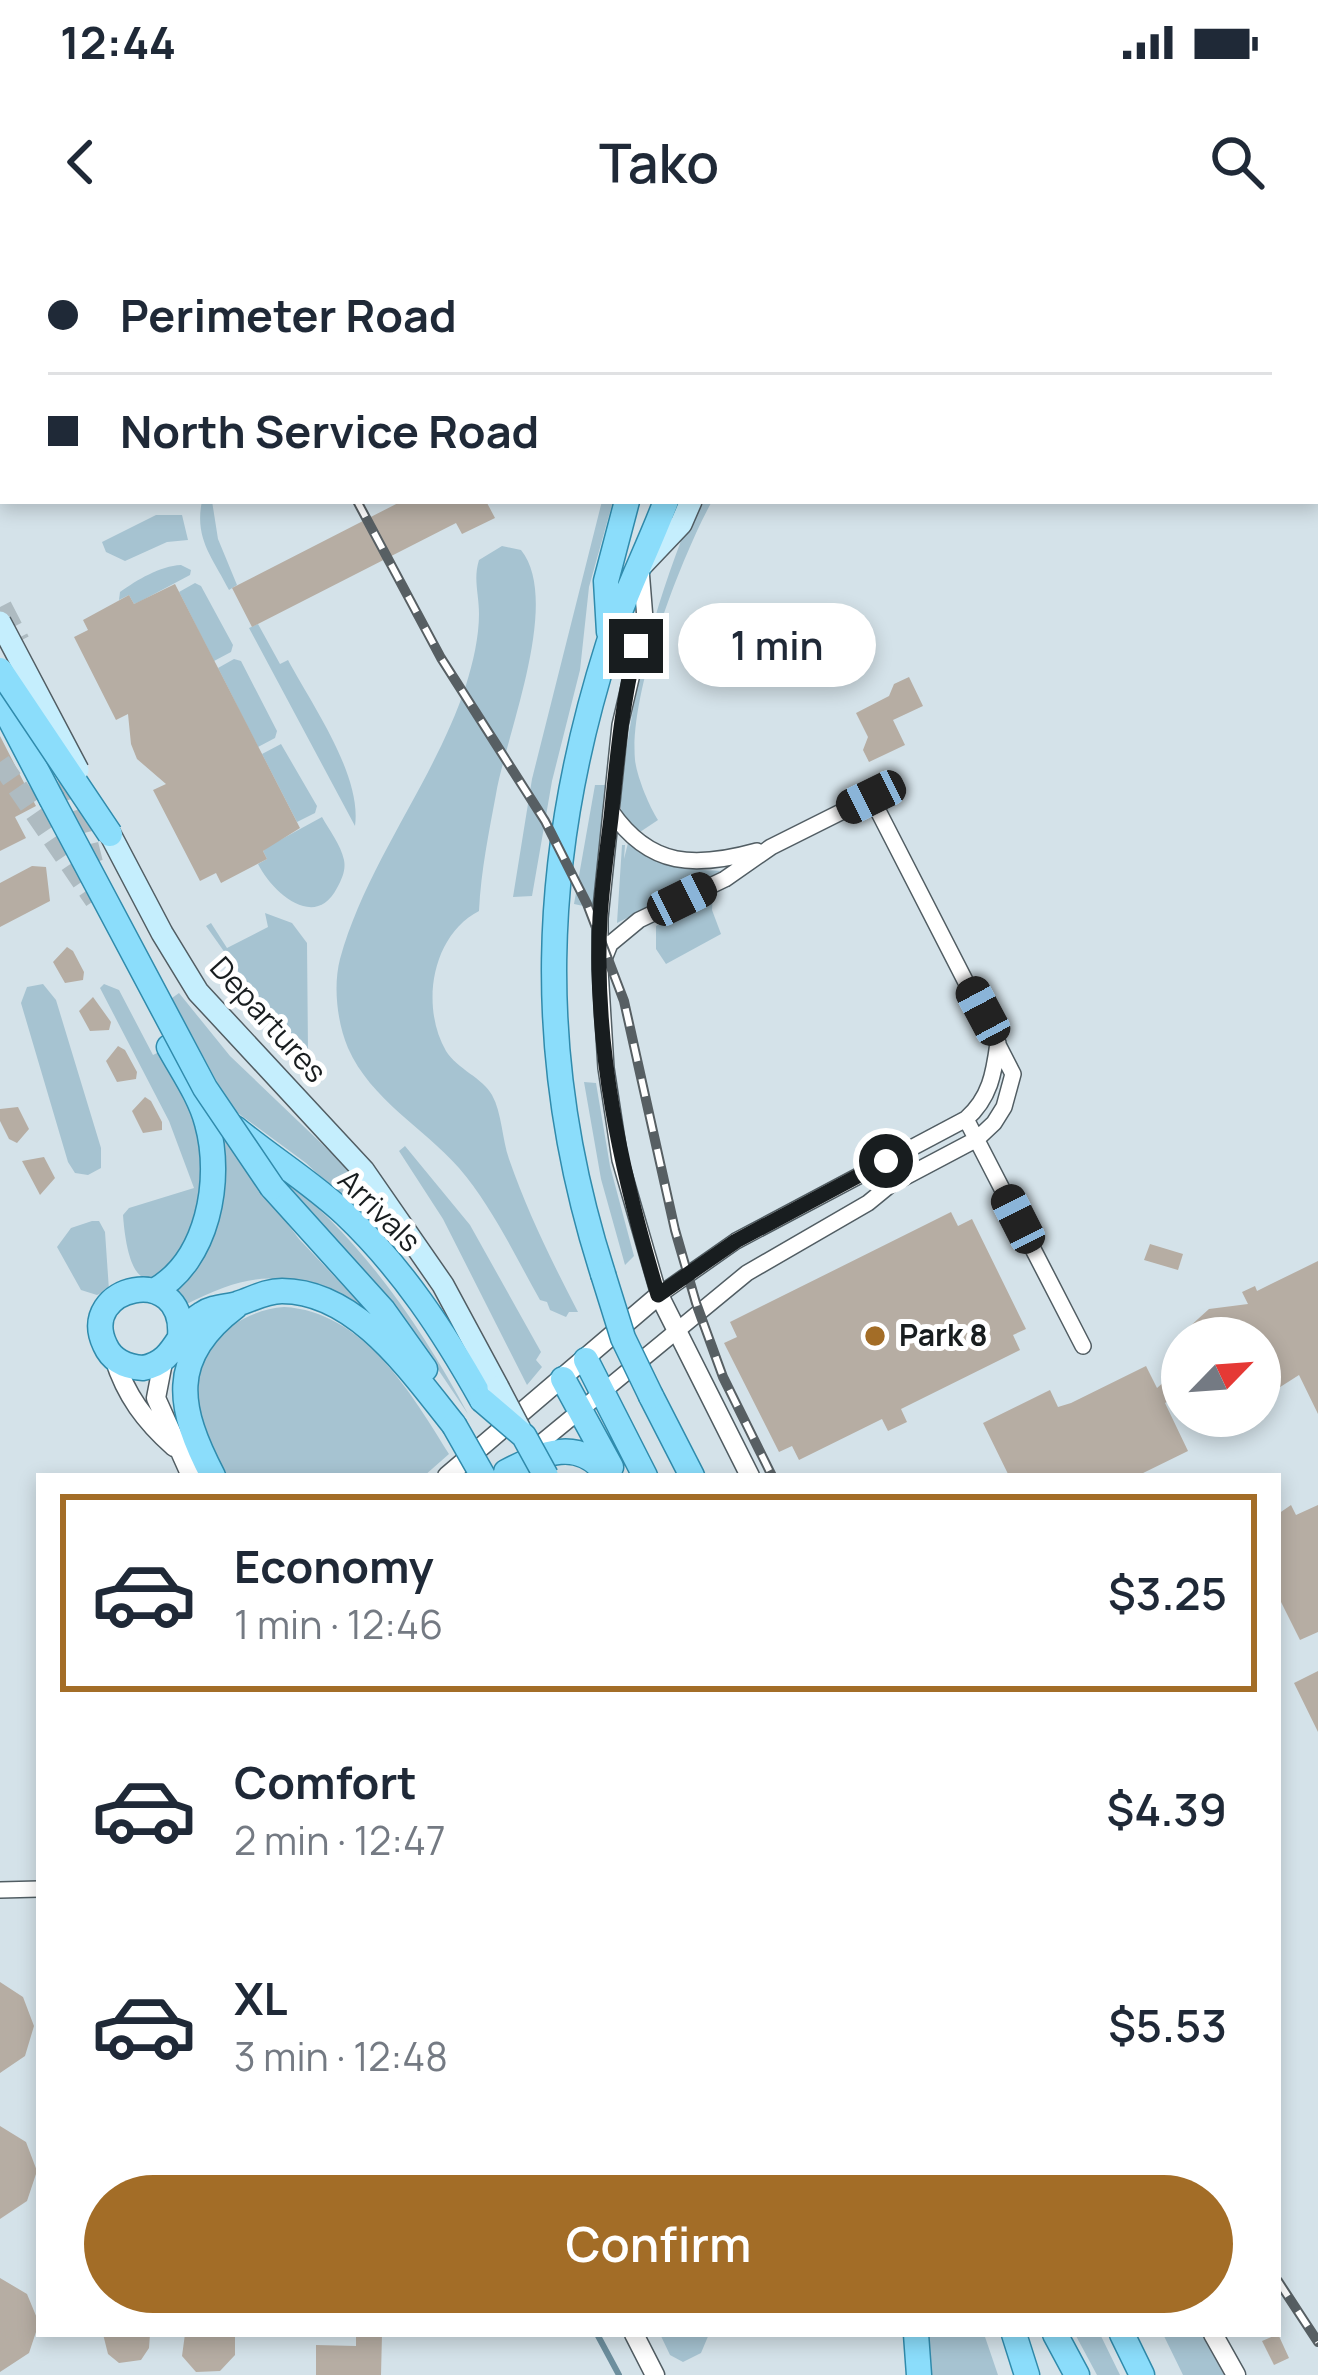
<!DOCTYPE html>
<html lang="en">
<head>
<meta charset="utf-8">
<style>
  :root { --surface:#fff; --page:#f2f2f3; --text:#1f2937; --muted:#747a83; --line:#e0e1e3; --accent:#a36d27 }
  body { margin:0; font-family:Manrope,sans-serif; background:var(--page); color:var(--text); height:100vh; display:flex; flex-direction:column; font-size:45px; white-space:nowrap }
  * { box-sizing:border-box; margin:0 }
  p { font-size:39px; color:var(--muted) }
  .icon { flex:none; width:66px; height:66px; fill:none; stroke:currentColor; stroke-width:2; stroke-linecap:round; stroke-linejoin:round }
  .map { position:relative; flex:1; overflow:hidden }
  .side { position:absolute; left:36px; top:1233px; width:1245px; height:864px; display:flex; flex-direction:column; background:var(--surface); border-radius:0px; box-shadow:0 6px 18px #0003 }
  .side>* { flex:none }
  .top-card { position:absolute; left:0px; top:0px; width:1320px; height:264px; box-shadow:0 6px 18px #0003; display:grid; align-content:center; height:264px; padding:0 48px; background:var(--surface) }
  .needle { width:78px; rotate:65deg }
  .controls { position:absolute; left:1161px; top:1077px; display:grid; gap:24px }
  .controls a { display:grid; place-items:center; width:120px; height:120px; border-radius:50%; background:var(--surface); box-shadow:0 6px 18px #0003; font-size:60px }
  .end { position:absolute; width:54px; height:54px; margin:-27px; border:15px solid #181d1f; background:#fff; box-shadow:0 0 0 6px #fff }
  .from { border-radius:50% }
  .bubble { position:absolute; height:84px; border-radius:42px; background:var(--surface); box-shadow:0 6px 18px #0003; font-size:39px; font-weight:600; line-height:84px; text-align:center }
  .car { position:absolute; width:36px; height:72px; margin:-36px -18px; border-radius:15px; box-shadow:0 0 9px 3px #0007; background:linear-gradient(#222 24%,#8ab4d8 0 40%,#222 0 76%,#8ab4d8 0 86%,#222 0) }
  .top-card b { display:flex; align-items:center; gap:42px; height:114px; font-size:45px }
  .top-card b+b { border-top:3px solid var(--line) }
  .top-card i { width:30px; height:30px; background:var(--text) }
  ul { padding:21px 0 0; list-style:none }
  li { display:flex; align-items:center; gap:36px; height:198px; margin:0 24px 18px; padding:0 24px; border:6px solid transparent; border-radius:0px }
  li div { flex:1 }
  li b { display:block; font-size:45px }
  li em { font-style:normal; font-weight:600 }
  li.active { border-color:var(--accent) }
  li>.icon { width:108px; height:108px; stroke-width:1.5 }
  .button { display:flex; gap:24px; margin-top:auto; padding:24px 48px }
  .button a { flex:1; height:138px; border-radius:72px; background:var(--accent); color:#fff; font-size:48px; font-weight:600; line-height:138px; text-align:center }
  .status { display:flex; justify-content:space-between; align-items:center; height:84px; padding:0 60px; background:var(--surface); direction:ltr }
  .status svg { height:33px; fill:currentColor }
  header { display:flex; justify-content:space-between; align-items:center; height:156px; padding:0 48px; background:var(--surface); font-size:54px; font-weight:600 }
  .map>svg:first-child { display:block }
  .green { fill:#a6c3d1 }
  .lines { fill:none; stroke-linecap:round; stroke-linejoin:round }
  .stream { stroke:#6d8f9e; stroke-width:6 }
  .building { fill:#b6ada3 }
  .secondary-tunnel { stroke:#aebbc1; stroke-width:21; stroke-dasharray:21 10; stroke-linecap:butt }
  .primary-tunnel { stroke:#aebbc1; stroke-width:24; stroke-dasharray:24 12; stroke-linecap:butt }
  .minor-casing { stroke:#515d63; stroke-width:18 }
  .tertiary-casing { stroke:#515d63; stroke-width:21 }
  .secondary-casing { stroke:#515d63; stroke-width:24 }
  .primary-casing { stroke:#308bac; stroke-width:27 }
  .minor { stroke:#fff; stroke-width:15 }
  .tertiary { stroke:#fff; stroke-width:18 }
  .secondary { stroke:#c5eefd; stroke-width:21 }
  .primary { stroke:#8bddfb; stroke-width:24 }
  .rail-casing { stroke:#575f63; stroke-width:10 }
  .rail { stroke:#fff; stroke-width:6; stroke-dasharray:18; stroke-linecap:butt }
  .secondary-bridge-casing { stroke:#515d63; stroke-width:24; stroke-linecap:butt }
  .primary-bridge-casing { stroke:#308bac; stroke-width:27; stroke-linecap:butt }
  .secondary-bridge { stroke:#c5eefd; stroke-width:21 }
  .primary-bridge { stroke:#8bddfb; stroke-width:24 }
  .route { stroke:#181d1f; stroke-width:15 }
  .poi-dot { fill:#a36d27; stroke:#fff; stroke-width:4.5 }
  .labels { text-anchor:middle; stroke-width:10; stroke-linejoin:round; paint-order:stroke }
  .street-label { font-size:30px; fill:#181d1f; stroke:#fff }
  .poi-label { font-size:30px; font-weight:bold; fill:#181d1f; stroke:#fff; text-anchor:start }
</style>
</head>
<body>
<div class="status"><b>12:44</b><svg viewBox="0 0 49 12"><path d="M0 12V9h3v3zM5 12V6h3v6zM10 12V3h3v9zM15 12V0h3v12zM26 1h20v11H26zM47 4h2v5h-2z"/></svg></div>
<header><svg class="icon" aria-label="back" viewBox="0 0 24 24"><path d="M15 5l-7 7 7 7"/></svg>Tako<svg class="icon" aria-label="search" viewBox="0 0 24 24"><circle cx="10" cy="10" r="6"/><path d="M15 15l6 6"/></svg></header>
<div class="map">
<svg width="1318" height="2135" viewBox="0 0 1318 2135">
  <rect width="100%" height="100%" fill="#d4e2e9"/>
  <path class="green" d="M202 261H212L218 299 237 345 229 350C213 318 194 299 202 261Z
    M602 261H613L589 347 580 430 552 541 532 656 513 657 532 539Z
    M697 261H712C680 320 629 453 635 520 637 537 649 566 658 580L637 594 622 573 620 563C631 453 654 363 697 261Z
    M156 275H182L188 300 167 302 125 321 106 312 102 302Z
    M502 306 521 310C562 361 506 495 496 554 489 592 481 630 479 671 432 695 420 766 446 811 457 829 483 838 492 855 502 873 502 899 509 919 527 971 552 1022 578 1072H569L566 1077 550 1070 547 1062 540 1060C514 1014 493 968 459 928 423 887 371 860 348 808 337 782 333 746 340 719 367 622 435 540 466 445 473 423 479 397 479 374 479 354 473 339 479 320Z
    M181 325 191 330 190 335 141 361 134 364 129 355 119 360 120 352C137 340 160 326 181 325Z
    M195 343 201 346 233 405 231 412 214 421 179 352Z
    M258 384 280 424 288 420C312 465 362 535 355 586L249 388Z
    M234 419 241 421 277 491 275 498 258 507 218 428Z
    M281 504 317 566 315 573 297 582 262 514Z
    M595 545H605L593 668 574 664Z
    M322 577C329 590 341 605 344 620 346 630 342 639 337 648 315 691 272 652 258 624L267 619 263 611 269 606Z
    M628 603C657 626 686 629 721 631L617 683 622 605H625L624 619Z
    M713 654 712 670 721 694 666 724 656 709V686Z
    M265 673 292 683 307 703 308 811 277 786 206 686 211 683 227 708 268 687Z
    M43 744 56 760 101 908V928L88 935 75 933 68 922 21 763 27 747Z
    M104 744 119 750 153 815 163 810C177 838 195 867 201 897 218 974 134 1125 123 975L129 968 194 948 169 881 100 748Z
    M179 753 230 816 343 924 402 1007 399 1010 306 923 231 868 172 758Z
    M584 842 596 843 610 926 634 1016 625 1025 601 939Z
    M216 889 299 999 367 1071 364 1075C293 1031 261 1026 185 1065L175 1052 199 1021Z
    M405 906 470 985 541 1112 536 1120 542 1127 527 1145 443 979 399 911Z
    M278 934C359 996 420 1084 468 1174L398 1070Z
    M92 981H99L105 992 109 1050 97 1055 81 1050 57 1007 71 988Z
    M284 1067C363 1071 412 1154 449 1214L424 1236H228C215 1212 191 1176 193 1149 196 1103 242 1070 284 1067Z
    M660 2094H709L701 2113 683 2122 670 2115Z
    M926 2094H984L998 2135H930Z
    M1075 2094H1100L1120 2135H1097Z
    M1163 2094H1201L1224 2135H1183Z"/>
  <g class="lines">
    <path class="stream" d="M597 2094 619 2135"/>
  </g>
  <path class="building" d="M402 261H486L495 278 462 294 456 283 252 387 232 348Z
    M175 344 300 588 263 611 267 619 221 643 216 633 200 641 153 550 166 544 137 519 131 504 128 474 116 480 74 397 88 390 83 380 129 355 134 364Z
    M909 437 923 466 893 480 905 505 869 522 863 510 868 497 856 473 889 456 894 444Z
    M0 496 36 566 15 577 26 598 0 611Z
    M32 626 46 627 50 661 0 687V643Z
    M67 707 73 711 84 732 83 740 65 743 53 722Z
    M93 757 111 782 109 790 90 791 79 771Z
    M118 806 125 810 137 832 136 839 117 842 106 821Z
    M145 857 151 861 162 882V890L143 893 132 871Z
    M18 867 29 889 17 903 9 899 0 881V869Z
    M44 917 55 938 40 955 22 921Z
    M951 972 958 986 972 979 1026 1089 1013 1095 1020 1110 901 1169 907 1182 888 1191 882 1179 799 1220 792 1206 779 1212 724 1103 737 1097 730 1082Z
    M1150 1004 1183 1014 1178 1030 1144 1020Z
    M1318 1021V1174L1299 1135 1260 1160V1098H1177L1209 1069 1248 1064 1242 1052 1255 1046 1257 1051Z
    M1146 1126 1157 1148 1182 1126V1153L1165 1163 1188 1211 1137 1236H1009L983 1183 1050 1150 1058 1167 1071 1163Z
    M1291 1265 1296 1275 1318 1265V1392L1300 1400 1278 1356V1274Z
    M1318 1431V1492L1294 1443Z
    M0 1742 23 1757 34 1786 25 1816 0 1833Z
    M0 1886 26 1902 37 1931 27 1961 0 1979Z
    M0 2038 27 2054 39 2083 29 2113 0 2132Z
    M103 2094H150L149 2108 141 2120 119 2123 108 2114Z
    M185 2094H235V2115L220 2131 196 2132 182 2116Z
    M356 2094H382L381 2135H316V2105L356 2106Z
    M1278 2094 1289 2118 1274 2125 1262 2101Z"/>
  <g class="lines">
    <path class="secondary-tunnel" d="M0 522 95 660"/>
    <path class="primary-tunnel" d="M0 367 18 402
      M69 535 91 623"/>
    <defs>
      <path id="minor" d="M641 329 645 379 620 485 600 678V729L606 828 620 920 659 1055 736 1001 966 879C990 858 994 833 998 803
        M611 571C650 628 696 628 757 611
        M966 879 1083 1106
        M526 1215 747 1033 868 963 890 945 977 899 994 883 1004 867 1013 834 871 557 771 607 725 639 639 680 610 704 600 729
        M0 1650 39 1649"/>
      <path id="tertiary" d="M114 1118C126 1156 145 1181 174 1207
        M163 1122 156 1158 191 1236
        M447 1236 659 1055 750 1236
        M634 2094 655 2135
        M1213 2094 1236 2135"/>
      <path id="secondary" d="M726 0 727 3
        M642 325 681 284 691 261
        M110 594 162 693 198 752 364 931 443 1045 498 1147"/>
      <path id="primary" d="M634 0V3
        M686 0 687 3
        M609 392 606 341 627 261
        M0 460 51 558
        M235 888C271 918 311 942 345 974 402 1028 444 1092 482 1160
        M272 947 383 1070 425 1129
        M603 1034C534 819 540 619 608 405 623 357 648 309 666 261
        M154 1051C208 1021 223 940 207 883 200 856 182 831 169 807
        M180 1097C186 1021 77 1046 105 1105 112 1121 126 1127 143 1128 177 1122 176 1090 202 1074 212 1067 226 1067 237 1064 253 1059 265 1051 282 1051 357 1051 412 1133 454 1185
        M586 1120 645 1236
        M563 1139 611 1227
        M651 1156 692 1236
        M506 1232C543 1213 579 1196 608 1236
        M213 1236C178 1169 167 1118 235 1067
        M916 2094 919 2135
        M1014 2094 1027 2135
        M1055 2094 1077 2135
        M1122 2094 1142 2135"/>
    </defs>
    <use href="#minor" class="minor-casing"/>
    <use href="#tertiary" class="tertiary-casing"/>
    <use href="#secondary" class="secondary-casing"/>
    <use href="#primary" class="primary-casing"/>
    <use href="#minor" class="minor"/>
    <use href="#tertiary" class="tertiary"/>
    <use href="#secondary" class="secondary"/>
    <use href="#primary" class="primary"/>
    <defs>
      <path id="rail" d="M209 0 211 3
        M1158 0 1168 3
        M357 261 441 418 545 581 587 664 624 761 675 990 696 1063 723 1137 772 1236
        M1278 2041 1318 2102"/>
    </defs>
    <use href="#rail" class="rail-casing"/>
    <use href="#rail" class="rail"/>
    <defs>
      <path id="secondary-bridge" d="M0 382 78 530
        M498 1147 520 1189"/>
      <path id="primary-bridge" d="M0 430 110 594
        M51 558 205 848 272 947
        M603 1034 623 1098 651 1156
        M482 1160 524 1196 546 1236
        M454 1185 483 1236"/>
    </defs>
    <use href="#secondary-bridge" class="secondary-bridge-casing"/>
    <use href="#primary-bridge" class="primary-bridge-casing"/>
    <use href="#secondary-bridge" class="secondary-bridge"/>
    <use href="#primary-bridge" class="primary-bridge"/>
  </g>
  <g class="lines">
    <path class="route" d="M636 406C622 463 617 520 611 578 607 611 602 645 600 678 593 807 621 932 658 1055L736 1001 886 921"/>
  </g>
  <circle class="poi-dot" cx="875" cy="1096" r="12"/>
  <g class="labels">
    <g class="street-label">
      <text transform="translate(268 780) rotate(48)" y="10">Departures</text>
      <text transform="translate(379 971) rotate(45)" y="10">Arrivals</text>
    </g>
    <g class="poi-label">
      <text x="899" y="1106">Park 8</text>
    </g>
  </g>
</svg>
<div class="controls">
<a><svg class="needle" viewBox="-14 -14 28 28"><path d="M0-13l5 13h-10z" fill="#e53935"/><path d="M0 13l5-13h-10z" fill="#747a83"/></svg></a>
</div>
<i class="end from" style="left:886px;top:921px"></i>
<i class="end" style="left:636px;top:406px"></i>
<div class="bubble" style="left:678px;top:363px;width:198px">1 min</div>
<i class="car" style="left:871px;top:557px;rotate:244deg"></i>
<i class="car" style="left:682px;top:659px;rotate:64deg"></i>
<i class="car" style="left:983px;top:771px;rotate:332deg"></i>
<i class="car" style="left:1018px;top:979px;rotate:333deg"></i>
<div class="top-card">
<b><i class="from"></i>Perimeter Road</b>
<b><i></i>North Service Road</b>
</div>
<section class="side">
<ul>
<li class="active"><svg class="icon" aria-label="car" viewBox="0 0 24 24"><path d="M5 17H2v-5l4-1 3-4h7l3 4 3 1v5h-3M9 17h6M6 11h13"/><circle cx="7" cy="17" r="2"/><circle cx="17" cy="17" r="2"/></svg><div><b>Economy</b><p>1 min · 12:46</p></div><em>$3.25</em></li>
<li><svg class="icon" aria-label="car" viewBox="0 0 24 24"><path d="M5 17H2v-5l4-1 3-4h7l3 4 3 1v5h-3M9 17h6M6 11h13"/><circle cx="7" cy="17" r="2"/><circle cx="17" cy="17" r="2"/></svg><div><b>Comfort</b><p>2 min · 12:47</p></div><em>$4.39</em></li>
<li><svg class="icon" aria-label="car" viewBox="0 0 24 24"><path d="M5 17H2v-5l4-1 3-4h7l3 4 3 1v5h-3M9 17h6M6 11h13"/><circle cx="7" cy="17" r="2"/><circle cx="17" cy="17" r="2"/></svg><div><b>XL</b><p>3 min · 12:48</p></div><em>$5.53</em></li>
</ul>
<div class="button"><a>Confirm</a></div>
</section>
</div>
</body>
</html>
